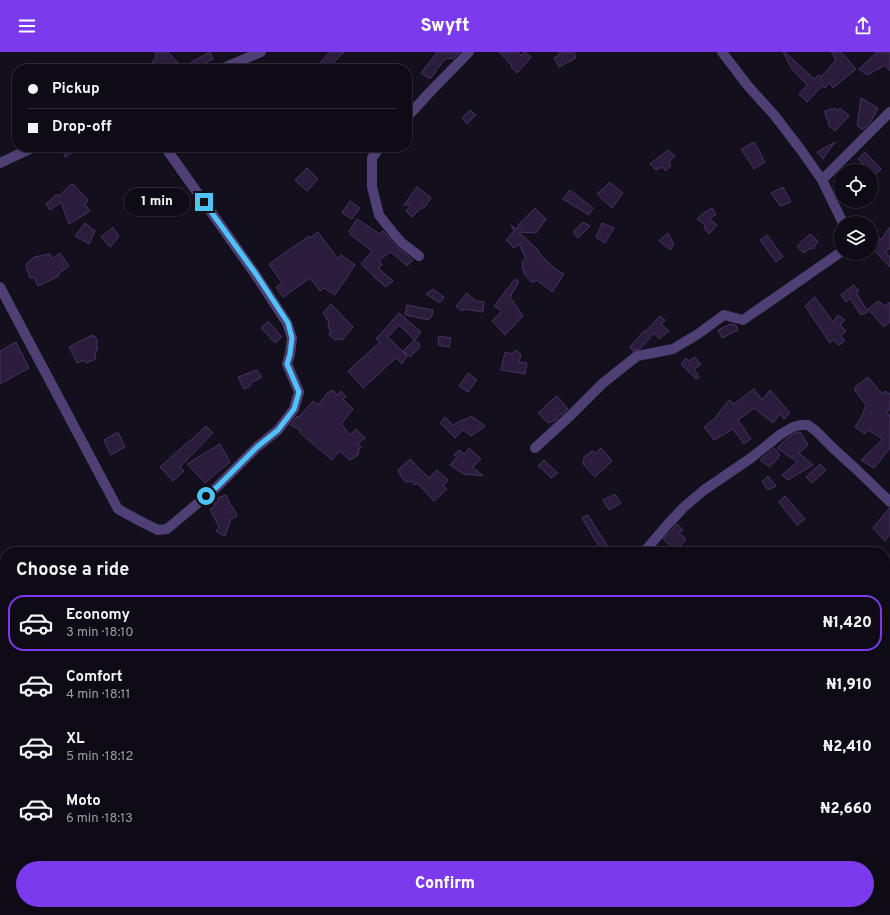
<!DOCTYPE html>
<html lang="en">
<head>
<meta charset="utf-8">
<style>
  :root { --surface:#0f0b16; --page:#18141f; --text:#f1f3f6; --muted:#9b9ba1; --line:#2f2b35; --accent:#7c3aed }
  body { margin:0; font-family:Overpass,sans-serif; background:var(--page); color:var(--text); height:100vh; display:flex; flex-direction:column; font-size:15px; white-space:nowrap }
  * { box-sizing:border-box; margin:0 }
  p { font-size:13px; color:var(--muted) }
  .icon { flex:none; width:22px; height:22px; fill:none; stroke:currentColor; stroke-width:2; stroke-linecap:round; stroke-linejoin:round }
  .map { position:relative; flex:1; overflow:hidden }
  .panel { position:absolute; left:0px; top:495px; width:890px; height:368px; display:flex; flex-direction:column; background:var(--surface); border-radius:16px 16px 0 0; box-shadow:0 1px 3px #0004,0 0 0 1px var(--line) }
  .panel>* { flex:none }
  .guide { position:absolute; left:12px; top:12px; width:400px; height:88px; border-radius:16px; box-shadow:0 1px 3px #0004,0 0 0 1px var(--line); display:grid; align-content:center; height:88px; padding:0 16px; background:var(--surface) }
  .tools { position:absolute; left:834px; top:112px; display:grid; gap:8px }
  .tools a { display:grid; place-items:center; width:44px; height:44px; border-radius:50%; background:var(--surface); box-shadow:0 1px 3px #0004,0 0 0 1px var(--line); font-size:20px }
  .end { position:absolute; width:18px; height:18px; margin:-9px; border:5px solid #4fc3f7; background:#111; box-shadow:0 0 0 2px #111 }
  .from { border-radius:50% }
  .bubble { position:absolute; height:28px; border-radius:14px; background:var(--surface); box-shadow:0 1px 3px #0004,0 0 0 1px var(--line); font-size:13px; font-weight:800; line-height:28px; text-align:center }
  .guide b { display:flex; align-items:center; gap:14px; height:38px; font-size:15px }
  .guide b+b { border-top:1px solid var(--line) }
  .guide i { width:10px; height:10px; background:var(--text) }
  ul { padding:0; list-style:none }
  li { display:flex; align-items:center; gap:12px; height:56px; margin:0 8px 6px; padding:0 8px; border:2px solid transparent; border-radius:16px }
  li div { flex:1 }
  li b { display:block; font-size:15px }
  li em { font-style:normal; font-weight:800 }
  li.on { border-color:var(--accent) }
  li>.icon { width:36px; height:36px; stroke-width:1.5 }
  h2 { padding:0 16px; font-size:18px; line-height:48px }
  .action { display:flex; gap:8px; margin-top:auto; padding:8px 16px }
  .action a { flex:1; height:46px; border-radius:24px; background:var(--accent); color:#fff; font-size:16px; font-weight:800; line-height:46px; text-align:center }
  header { display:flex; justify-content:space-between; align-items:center; height:52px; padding:0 16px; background:var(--accent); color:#fff; font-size:18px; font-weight:800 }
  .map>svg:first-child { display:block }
  .building { fill:#2a1d3b; stroke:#473264 }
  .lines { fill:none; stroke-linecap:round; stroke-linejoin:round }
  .minor { stroke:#4d4075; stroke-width:10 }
  .route { stroke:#4fc3f7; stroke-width:5 }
</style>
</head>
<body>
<header><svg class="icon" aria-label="menu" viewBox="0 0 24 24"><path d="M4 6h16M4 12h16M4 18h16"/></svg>Swyft<svg class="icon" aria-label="share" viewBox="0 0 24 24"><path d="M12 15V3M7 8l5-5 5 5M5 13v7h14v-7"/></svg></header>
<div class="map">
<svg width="890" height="863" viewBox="0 0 890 863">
  <rect width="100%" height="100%" fill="#140f1d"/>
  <path class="building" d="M155 0H168L179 12 173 17H160L152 10 156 6Z
    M210 0 213 7 194 16 191 10Z
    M330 0H344L327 17H314Z
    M437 0H460L454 6 445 7 430 27 421 21Z
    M499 0H518L521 4 525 0 531 5 517 21 511 15 512 14Z
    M559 0H574L576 6 559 15 554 6 560 2Z
    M783 0H785L814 27 819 23 821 25 836 8 831 0H841L856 17 833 36 830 31 825 36 822 34 807 50 799 42 807 33 792 17Z
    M877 0H890V19L885 13 867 23 859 17Z
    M861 46 878 56 870 71 862 78 857 73Z
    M835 56 837 59 840 56 849 64 835 79 828 73 829 70 826 65 825 59Z
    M470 58 476 63 467 72 462 66Z
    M754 90 763 106 762 107 765 110 754 117 741 97Z
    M835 90 823 107 817 100Z
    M62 95H80L65 105Z
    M668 98 675 104 669 110 671 113 666 119 662 115 656 118 650 112Z
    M865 100 881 117 874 124 858 107Z
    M307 116 318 127 307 139 295 128Z
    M609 130 623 141 612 156 597 142 601 138 604 137Z
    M73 132 88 148 85 153 90 159 69 172 61 150 50 158 46 152 57 142 59 145V144L69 134Z
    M417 135 431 146 424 156H421L412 165 406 159 411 153H404Z
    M783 135 791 150 780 154 771 141Z
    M570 138 593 156 589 163 563 147Z
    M350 149 360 156 352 167 342 161Z
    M535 156 546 167 536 181 519 180 539 199 538 200 554 216 564 222 552 240 537 228 534 230H531L524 222V219L523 218 522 210 526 207 519 192 514 196 506 188 514 179 511 173 516 177 519 174 518 173Z
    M712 156 716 162 710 167 717 173 709 182 704 176 706 174 697 167 706 159V160Z
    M357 167 380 182 383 179 397 195 413 208 407 214 391 200 379 208 382 213 378 216 393 229 386 235 374 225H375L361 212 372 199 351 183 349 179Z
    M583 170 590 174 578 186 573 180Z
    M85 171 95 179 89 192 75 184Z
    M602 171 614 176 605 191 596 185Z
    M113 175 119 185 110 195 101 185Z
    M890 175V196L885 200 890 205V215L871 195V194L879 186 881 188Z
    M318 180 338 207 341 203 355 213 335 243 324 236 320 239 310 226 283 245 276 235 282 231 269 212 309 184 310 186Z
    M668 181 674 193 670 198 659 189Z
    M810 182 818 189 813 197 811 196 803 201 797 194Z
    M767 183 783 205 776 210 760 188Z
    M60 201 69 214 58 222 59 224 38 234 34 225 30 226 26 215 27 211 30 209 34 205 50 202 52 207Z
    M515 227 519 230 510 245 523 264 505 283 492 269 502 259 494 254Z
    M853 233 859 238 856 240 868 260 863 262H860L850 246 846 250 841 243Z
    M433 237 444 245 441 250H438L426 242Z
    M467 241 476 249 484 250 483 260 464 257 462 259 456 254Z
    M815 245 833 270 838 263 845 268 840 273 846 279 841 284 845 289 839 293 833 288 830 291 805 254Z
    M878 249 885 254 890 250V270L884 275 868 257Z
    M331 252 353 275 342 288 339 287 335 288 329 283 331 278 328 276 329 269 326 267 327 266 323 261Z
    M407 253 433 258 432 263 429 268 405 263Z
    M399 261 421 280 415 288 399 273 388 285 407 304 402 312 396 306 363 336 348 319 380 290 376 287Z
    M660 264 665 268 661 272 669 279 659 287 654 281 640 297 633 299 630 295 644 279 645 280Z
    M268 269 282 285 275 291 261 276Z
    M731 272 736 273 738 278 722 286 718 278Z
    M92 283 93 285 95 284 98 290 96 291 98 298 95 301 96 307 86 311 84 308 77 311 69 295Z
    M439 284 451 286 449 295 438 293Z
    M414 288 420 292 419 294 420 295 410 305 403 299Z
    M16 290 29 316 0 332V299Z
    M515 298 521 302 519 310 527 311 525 322 501 318 505 300 513 302Z
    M695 305 701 313 694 317 699 325 696 327 681 312 686 306 688 309Z
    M257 318 262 325 252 330 250 334 244 337 238 325Z
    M468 321 477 328 468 340 459 334Z
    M868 325 882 342 885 339 890 342V357L887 360 890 365V396L874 416 861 408 883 387 868 378 865 382 855 375 861 366 866 353 855 339V335Z
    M754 337 762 348 770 338 790 361 784 367 780 362 773 371 754 356 738 368 751 387 744 392 733 377 714 388 704 375 715 366 729 348 734 352Z
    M333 338 337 343 341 339 346 345 343 347 353 357 341 372 350 383 356 377 365 386 358 392 361 395 359 397 358 403 350 408 339 399 332 408 299 380 301 378 290 373 297 364 298 366 313 349 318 353 327 341Z
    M557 344 568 357 562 363 560 362 556 368 548 371 538 361 552 348Z
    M471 364 485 374 471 384 463 378 455 386 440 371 445 365 453 373 462 368 467 367Z
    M206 374 213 381 180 415 184 419 173 429 160 415 189 389H190Z
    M118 380 125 395 111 403 104 388Z
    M800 380 808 393 799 401 813 413 788 428 782 423 797 410 777 396 786 387 795 381Z
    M220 392 230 410 220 418 205 431 187 412Z
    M469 396 481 407 473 415 483 424 468 422 465 423 450 413 457 405 454 403 459 398 464 402Z
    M601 396 612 409 595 425 583 412 584 405 592 399 596 401Z
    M774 396 780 403 770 415 760 408Z
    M410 407 429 426 437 418 448 428 443 434 447 437 434 449 417 431 415 433 411 429 405 430 401 424 398 418Z
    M544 408 548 412 558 421 551 426 544 419 538 414Z
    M820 412 826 418 812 431 806 425Z
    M768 424 776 434 768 438 762 430Z
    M615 442 621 451 609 458 603 448Z
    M226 443 231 455H233L237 464 231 467 225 484 220 482 216 479 219 475 210 457 215 454 214 451 218 450V446Z
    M785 444 805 467 797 473 779 450Z
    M889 456H890V482L885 489 873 476Z
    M588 463 608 495 601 498 582 466Z
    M677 472 683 478 679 481 686 487 676 499 663 487Z"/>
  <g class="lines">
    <path class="minor" d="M722 0 748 34 775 64 801 98 822 128 843 171
      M221 17 261 0
      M407 65 430 40 469 0
      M380 95 372 106V135L379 163 394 182 402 191 419 204
      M0 111 34 95
      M822 128 890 60
      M0 235 118 457 138 468 158 478 167 477 217 435 257 395 278 378 294 357 299 340 287 312 290 302 292 286 287 271 255 222 165 95
      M535 396 571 363 603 331 637 304 673 297 698 282 724 263 743 268 841 200
      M644 500 668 472 684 455 704 438 751 406 781 382 793 375 801 373H808L816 379 834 397 856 417 890 450
      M0 568 5 571
      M0 607 5 592
      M0 627 5 629
      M0 746 5 749
      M885 748 890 739
      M256 858 268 863
      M572 858 587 863
      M626 858 641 863
      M4 863 7 858
      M80 863 82 858
      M808 863 812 858"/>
  </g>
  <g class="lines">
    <path class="route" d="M204 150 256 222 288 271 292 286 290 302 287 312 299 340 294 357 278 378 257 395 217 435 206 444"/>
  </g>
</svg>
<div class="tools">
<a><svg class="icon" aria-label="locate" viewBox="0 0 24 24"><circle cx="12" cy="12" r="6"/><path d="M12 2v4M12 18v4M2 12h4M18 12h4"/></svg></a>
<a><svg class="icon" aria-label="layers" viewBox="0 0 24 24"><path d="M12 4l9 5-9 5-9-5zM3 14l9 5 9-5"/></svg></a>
</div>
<i class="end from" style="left:206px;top:444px"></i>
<i class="end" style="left:204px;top:150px"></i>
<div class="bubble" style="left:124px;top:136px;width:66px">1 min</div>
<div class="guide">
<b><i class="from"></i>Pickup</b>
<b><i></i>Drop-off</b>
</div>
<section class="panel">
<h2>Choose a ride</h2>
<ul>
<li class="on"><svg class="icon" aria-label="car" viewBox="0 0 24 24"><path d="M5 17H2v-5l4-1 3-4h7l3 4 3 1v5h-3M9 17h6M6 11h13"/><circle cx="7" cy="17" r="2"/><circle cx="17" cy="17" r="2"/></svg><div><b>Economy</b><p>3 min · 18:10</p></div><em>₦1,420</em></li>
<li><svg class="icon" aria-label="car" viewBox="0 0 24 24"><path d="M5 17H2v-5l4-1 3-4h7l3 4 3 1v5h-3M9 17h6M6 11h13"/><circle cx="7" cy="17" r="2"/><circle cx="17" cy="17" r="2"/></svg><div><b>Comfort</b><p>4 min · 18:11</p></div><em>₦1,910</em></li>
<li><svg class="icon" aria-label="car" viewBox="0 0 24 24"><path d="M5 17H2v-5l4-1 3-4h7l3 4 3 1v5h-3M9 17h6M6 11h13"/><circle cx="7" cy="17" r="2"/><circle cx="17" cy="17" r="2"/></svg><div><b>XL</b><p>5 min · 18:12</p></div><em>₦2,410</em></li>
<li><svg class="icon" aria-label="car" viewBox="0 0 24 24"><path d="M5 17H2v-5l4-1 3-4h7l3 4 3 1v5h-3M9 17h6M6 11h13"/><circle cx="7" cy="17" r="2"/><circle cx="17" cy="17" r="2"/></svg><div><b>Moto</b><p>6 min · 18:13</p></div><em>₦2,660</em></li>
</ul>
<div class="action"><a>Confirm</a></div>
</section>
</div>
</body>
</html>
